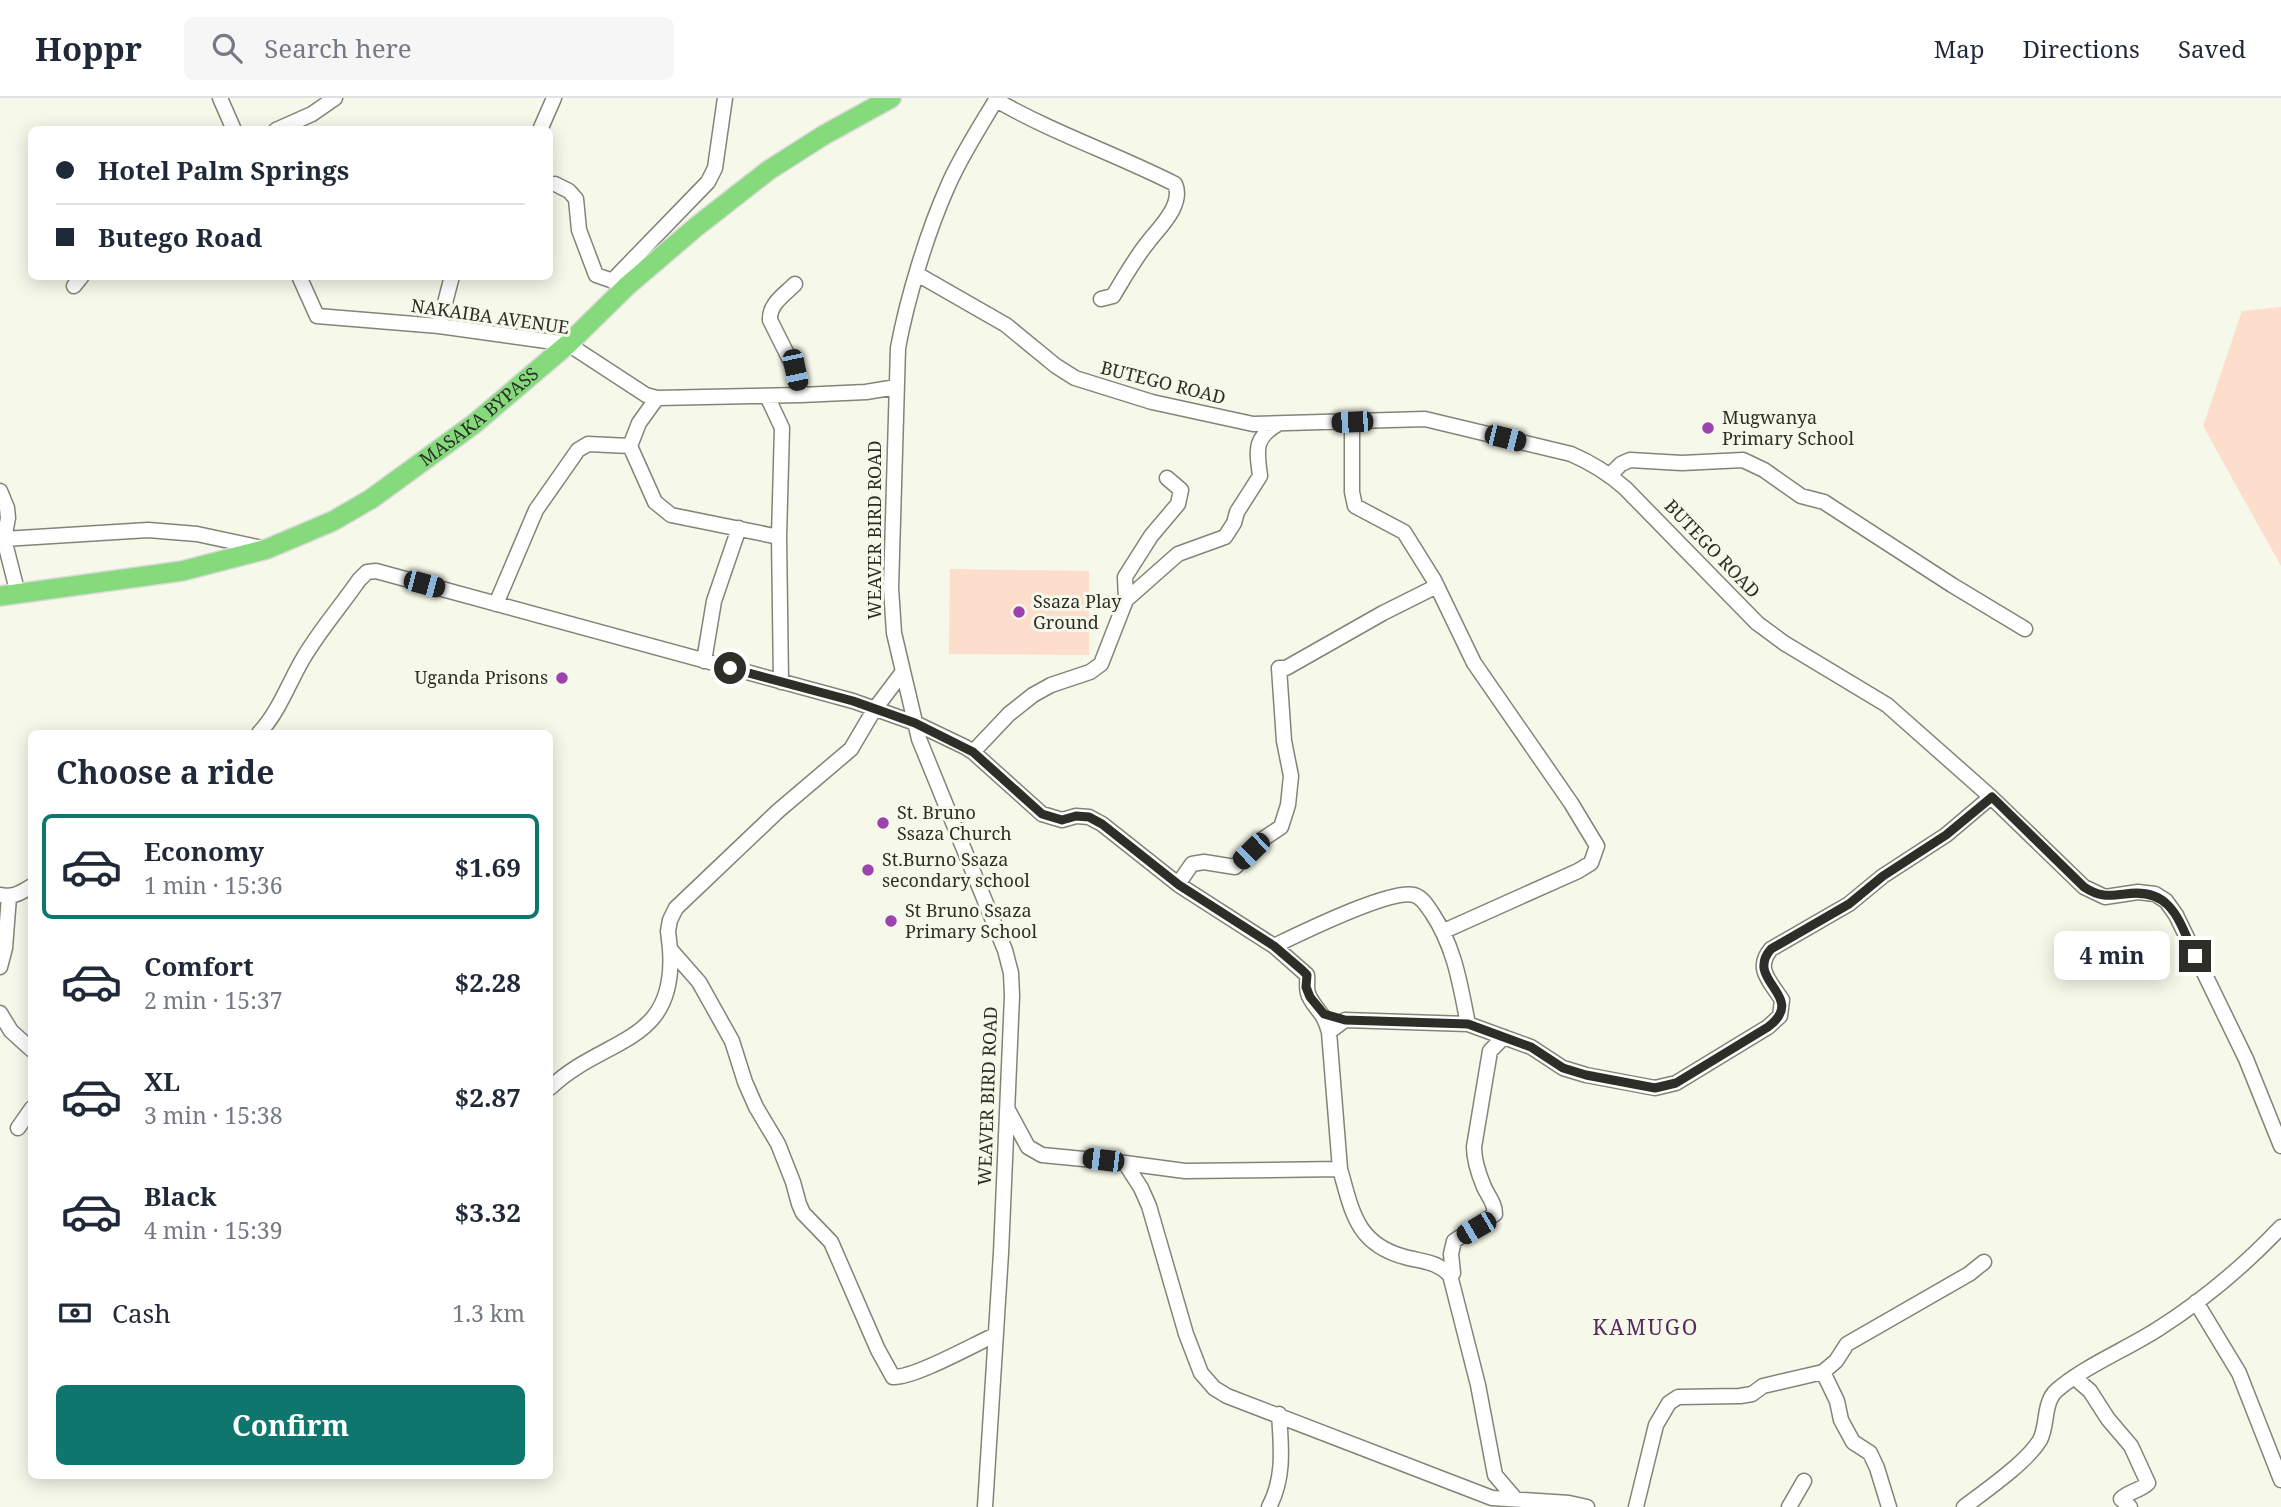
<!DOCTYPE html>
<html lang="en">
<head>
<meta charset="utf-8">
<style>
  :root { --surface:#fff; --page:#f6f6f7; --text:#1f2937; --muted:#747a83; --line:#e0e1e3; --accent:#0f766e }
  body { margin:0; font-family:"Noto Serif",serif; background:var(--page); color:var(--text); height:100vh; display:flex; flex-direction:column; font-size:26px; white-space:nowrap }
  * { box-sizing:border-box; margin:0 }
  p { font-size:23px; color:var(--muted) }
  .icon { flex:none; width:38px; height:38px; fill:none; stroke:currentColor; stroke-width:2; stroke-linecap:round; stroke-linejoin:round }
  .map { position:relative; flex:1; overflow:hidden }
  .side { position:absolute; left:28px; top:632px; width:525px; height:749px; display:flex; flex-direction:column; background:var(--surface); border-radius:10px; box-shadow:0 4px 18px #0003 }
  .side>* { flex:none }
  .banner { position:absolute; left:28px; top:28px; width:525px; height:154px; border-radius:10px; box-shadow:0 4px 18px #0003; display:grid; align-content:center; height:154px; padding:0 28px; background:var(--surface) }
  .end { position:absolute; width:32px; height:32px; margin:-16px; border:9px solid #2e2e29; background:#fff; box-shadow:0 0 0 4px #fff }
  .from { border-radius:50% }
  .bubble { position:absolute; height:49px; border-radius:10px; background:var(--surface); box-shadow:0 4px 18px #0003; font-size:23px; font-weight:700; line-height:49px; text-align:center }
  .car { position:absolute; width:21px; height:42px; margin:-21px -10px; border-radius:9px; box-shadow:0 0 5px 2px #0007; background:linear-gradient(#222 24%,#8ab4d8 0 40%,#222 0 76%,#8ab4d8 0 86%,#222 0) }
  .banner b { display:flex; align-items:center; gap:24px; height:66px; font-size:26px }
  .banner b+b { border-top:2px solid var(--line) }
  .banner i { width:18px; height:18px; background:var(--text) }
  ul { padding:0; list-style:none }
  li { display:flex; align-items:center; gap:21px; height:105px; margin:0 14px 10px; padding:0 14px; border:4px solid transparent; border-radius:10px }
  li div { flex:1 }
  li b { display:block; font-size:26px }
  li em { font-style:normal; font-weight:700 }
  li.current { border-color:var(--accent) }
  li>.icon { width:63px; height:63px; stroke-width:1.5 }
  h2 { padding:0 28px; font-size:32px; line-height:84px }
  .pay { display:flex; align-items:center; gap:18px; height:77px; padding:0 28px; font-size:26px }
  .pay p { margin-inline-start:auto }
  .action { display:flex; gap:14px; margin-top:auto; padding:14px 28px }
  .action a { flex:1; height:80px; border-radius:10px; background:var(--accent); color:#fff; font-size:28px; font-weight:700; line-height:80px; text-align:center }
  header { display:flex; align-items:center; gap:42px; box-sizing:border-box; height:98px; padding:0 35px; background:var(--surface); border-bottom:2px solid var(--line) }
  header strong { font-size:33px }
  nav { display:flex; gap:38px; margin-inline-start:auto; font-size:24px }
  .search { width:490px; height:63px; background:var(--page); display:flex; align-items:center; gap:18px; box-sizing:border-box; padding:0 24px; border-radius:10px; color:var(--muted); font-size:26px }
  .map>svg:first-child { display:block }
  .green { fill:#fdddcc }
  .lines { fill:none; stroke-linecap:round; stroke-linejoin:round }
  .minor-casing { stroke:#838478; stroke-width:17 }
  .highway-casing { stroke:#d9d9d8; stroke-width:22 }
  .minor { stroke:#fff; stroke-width:14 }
  .highway { stroke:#85da7c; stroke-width:19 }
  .route { stroke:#2e2e29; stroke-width:9 }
  .poi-dot { fill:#9c42ad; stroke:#f6f8ea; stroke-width:2.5 }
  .labels { text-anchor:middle; stroke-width:6; stroke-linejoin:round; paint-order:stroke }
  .street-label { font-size:18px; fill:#2e2e29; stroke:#f6f8ea }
  .poi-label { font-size:18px; fill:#2e2e29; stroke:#f6f8ea; text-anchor:start }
  .quarter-label { font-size:21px; letter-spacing:2px; fill:#552a5e; stroke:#f6f8ea }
</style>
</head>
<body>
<header>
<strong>Hoppr</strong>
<div class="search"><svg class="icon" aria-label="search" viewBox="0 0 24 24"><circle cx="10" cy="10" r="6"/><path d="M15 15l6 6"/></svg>Search here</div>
<nav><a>Map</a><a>Directions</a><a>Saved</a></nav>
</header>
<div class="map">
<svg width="2281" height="1409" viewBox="0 0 2281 1409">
  <rect width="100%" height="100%" fill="#f6f8ea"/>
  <path class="green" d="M2281 209V468L2203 328 2242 213Z
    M950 471 1089 473V557L949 556Z"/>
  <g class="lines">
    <defs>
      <path id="minor" d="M220 0 234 32
        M996 2C1053 35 1116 56 1175 86 1184 106 1160 129 1149 143 1135 160 1124 180 1113 198L1101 201
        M276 32 312 16 335 0
        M540 32 554 0
        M555 86 569 93 576 101 579 132 596 177 619 185
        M917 176 1006 227 1056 268 1075 280 1152 304 1253 326 1425 321 1571 356C1592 365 1608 375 1625 390L1757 525 1784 545 1887 607 1991 699 2084 789 2105 799 2138 794 2155 796 2166 803 2176 817 2246 961 2281 1048
        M299 178 317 218 439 228 568 246 646 297 657 300 801 297 866 294 896 289
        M612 183 708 84 715 70 725 0
        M795 186C784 197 769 206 770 222L795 272 801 297
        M74 188 82 178
        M439 228 452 178
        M767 298 782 330 779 439 781 584
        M657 300 639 325 630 348 655 404 671 417 779 439
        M1352 324V394L1355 408 1404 434 1434 482 1474 565 1571 705 1597 748 1591 765 1578 773 1444 833
        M1610 377 1621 366 1630 362 1682 365 1743 362 1764 372 1801 398 1824 404 1952 487 2025 531
        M0 393 7 410 8 420 4 441 18 496
        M4 441 148 432 197 436 262 450
        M1126 502 1178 456 1225 439 1234 425 1237 414 1260 378C1257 353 1253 340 1278 326
        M496 506 536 412 578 352 588 346 630 348
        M704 563 714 503 739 430
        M902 575 874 612 851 651 778 713 676 810 670 822 668 833 670 851 699 884 732 943 745 984 756 1009 778 1046 793 1084 799 1106 803 1115 831 1144 878 1252 893 1279C914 1280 973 1247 995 1237
        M259 635C279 614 289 584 304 559 320 532 341 508 359 482L367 474 376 473 853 603 915 625 965 649 973 654 1042 716 1062 722 1076 718 1089 719 1102 726 1179 787 1274 848 1307 877C1308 885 1305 892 1310 900 1319 916 1323 913 1329 934L1340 1071 1185 1073 1125 1065
        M973 654 1009 616 1033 597 1051 587 1090 574 1101 566 1126 502 1125 479 1151 438 1178 406 1181 392 1167 380
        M1178 786 1192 766 1204 764 1235 769 1260 743 1281 729 1288 707 1291 678 1284 643 1279 570H1286L1383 515 1437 488
        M1 797C14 800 21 794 32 788
        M1274 848C1299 836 1390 791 1414 797 1422 799 1427 808 1432 815 1455 850 1460 886 1468 926
        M0 869 5 850 9 799
        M0 915 11 933 32 952
        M1329 934 1345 922 1468 926 1531 949 1563 970 1586 977 1655 990 1676 985 1768 929 1780 918 1782 902C1771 884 1754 871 1771 851L1849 806 1883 778 1946 737 1991 699
        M550 990C604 938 677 948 670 851
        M1008 1012 1028 1049 1042 1057 1125 1065 1141 1090 1149 1108 1186 1236 1201 1275 1214 1290 1227 1298 1492 1400 1569 1405 1587 1409
        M18 1030 32 1010
        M1340 1071C1352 1113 1356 1146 1405 1159 1423 1164 1436 1163 1450 1177L1478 1287 1495 1377 1519 1405
        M1450 1177 1453 1175 1451 1156 1454 1143 1495 1116C1495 1105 1488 1098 1484 1089 1479 1077 1474 1062 1474 1049L1490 953 1504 939
        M2196 1204 2239 1275 2281 1382
        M1823 1274 1837 1303 1841 1322 1853 1344 1870 1355 1877 1370 1889 1409
        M2074 1279 2090 1293 2108 1321 2131 1348 2148 1385C2140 1393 2129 1393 2121 1401L2130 1409
        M985 1409 1001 1155 1012 898 1011 875 1005 852 919 641 894 535 891 490 898 250C907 201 927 135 947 90 960 59 980 29 997 0
        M1269 1409C1285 1379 1281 1348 1279 1316
        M1636 1409 1656 1327 1669 1305 1678 1299 1740 1298 1752 1296 1763 1288 1823 1274 1836 1263 1847 1246 1969 1176 1984 1164
        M1789 1409 1804 1383
        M1964 1409C1985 1393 2027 1364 2040 1342 2048 1327 2043 1304 2057 1292 2087 1267 2125 1252 2158 1231 2202 1203 2245 1167 2281 1129"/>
      <g id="highway">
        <path id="s1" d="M0 498 182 473 267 451 333 423 371 401 474 326 568 246 627 188 696 129 769 72 824 37 891 0"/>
      </g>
    </defs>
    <use href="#minor" class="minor-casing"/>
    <use href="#highway" class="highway-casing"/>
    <use href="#minor" class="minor"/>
    <use href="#highway" class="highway"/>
  </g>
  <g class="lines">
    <path class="route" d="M730 570 853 603 915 625 973 654 1042 716 1062 722 1076 718 1089 719 1102 726 1179 787 1274 848 1302 872 1307 877 1306 889 1310 899 1324 916 1345 922 1468 926 1531 949 1563 970 1586 977 1655 990 1676 985 1768 929C1809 898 1743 883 1771 851L1849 806 1883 778 1946 737 1992 699 2084 789C2099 799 2108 798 2125 796 2172 789 2179 823 2195 858"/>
  </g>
  <g class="poi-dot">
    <circle cx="1708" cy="330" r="7"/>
    <circle cx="1019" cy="514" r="7"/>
    <circle cx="562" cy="580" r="7"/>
    <circle cx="883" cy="725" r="7"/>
    <circle cx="868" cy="772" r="7"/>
    <circle cx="891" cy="823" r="7"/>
  </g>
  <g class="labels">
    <g class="street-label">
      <text transform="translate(490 219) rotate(8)" y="6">NAKAIBA AVENUE</text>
      <text transform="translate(1163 285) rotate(14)" y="6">BUTEGO ROAD</text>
      <text dy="6" stroke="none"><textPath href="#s1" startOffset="523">MASAKA BYPASS</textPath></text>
      <text transform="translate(875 432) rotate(-90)" y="6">WEAVER BIRD ROAD</text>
      <text transform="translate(1712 451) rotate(46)" y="6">BUTEGO ROAD</text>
      <text transform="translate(988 998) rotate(-88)" y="6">WEAVER BIRD ROAD</text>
    </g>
    <g class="poi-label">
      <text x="1722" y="326">Mugwanya<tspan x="1722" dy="21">Primary School</tspan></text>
      <text x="1033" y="510">Ssaza Play<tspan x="1033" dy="21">Ground</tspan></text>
      <text x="548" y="586" text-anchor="end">Uganda Prisons</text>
      <text x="897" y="721">St. Bruno<tspan x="897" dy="21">Ssaza Church</tspan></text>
      <text x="882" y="768">St.Burno Ssaza<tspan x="882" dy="21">secondary school</tspan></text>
      <text x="905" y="819">St Bruno Ssaza<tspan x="905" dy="21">Primary School</tspan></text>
    </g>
    <g class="quarter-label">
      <text x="1646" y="1237">KAMUGO</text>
    </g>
  </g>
</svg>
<i class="end from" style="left:730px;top:570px"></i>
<i class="end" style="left:2195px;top:858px"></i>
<div class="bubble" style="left:2054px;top:833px;width:116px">4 min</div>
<i class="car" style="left:795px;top:272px;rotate:168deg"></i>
<i class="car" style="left:1352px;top:324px;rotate:268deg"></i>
<i class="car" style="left:1505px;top:340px;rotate:104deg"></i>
<i class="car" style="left:424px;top:486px;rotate:105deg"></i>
<i class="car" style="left:1251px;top:753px;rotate:226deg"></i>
<i class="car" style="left:1103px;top:1062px;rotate:277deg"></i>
<i class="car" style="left:1476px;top:1130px;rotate:240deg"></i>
<div class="banner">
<b><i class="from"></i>Hotel Palm Springs</b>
<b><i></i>Butego Road</b>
</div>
<section class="side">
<h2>Choose a ride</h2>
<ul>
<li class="current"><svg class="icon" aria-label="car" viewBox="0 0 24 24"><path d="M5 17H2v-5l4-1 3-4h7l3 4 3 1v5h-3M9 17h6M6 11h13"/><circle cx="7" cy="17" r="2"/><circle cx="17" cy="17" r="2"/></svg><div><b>Economy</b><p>1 min · 15:36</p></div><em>$1.69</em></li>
<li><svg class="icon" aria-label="car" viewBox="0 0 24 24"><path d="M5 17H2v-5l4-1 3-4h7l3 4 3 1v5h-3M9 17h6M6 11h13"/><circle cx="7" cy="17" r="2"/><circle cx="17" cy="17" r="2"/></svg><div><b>Comfort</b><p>2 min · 15:37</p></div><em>$2.28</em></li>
<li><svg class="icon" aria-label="car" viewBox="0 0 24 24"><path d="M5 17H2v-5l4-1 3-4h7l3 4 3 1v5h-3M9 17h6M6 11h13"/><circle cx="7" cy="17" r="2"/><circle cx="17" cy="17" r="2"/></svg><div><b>XL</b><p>3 min · 15:38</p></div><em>$2.87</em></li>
<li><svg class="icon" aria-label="car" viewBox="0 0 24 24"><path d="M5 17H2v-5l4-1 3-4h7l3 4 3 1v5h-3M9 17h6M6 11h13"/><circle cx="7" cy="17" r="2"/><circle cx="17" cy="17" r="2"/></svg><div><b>Black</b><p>4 min · 15:39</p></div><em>$3.32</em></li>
</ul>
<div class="pay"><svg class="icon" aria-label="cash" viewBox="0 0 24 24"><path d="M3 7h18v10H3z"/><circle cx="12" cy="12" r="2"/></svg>Cash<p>1.3 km</p></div>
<div class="action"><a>Confirm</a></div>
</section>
</div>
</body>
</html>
